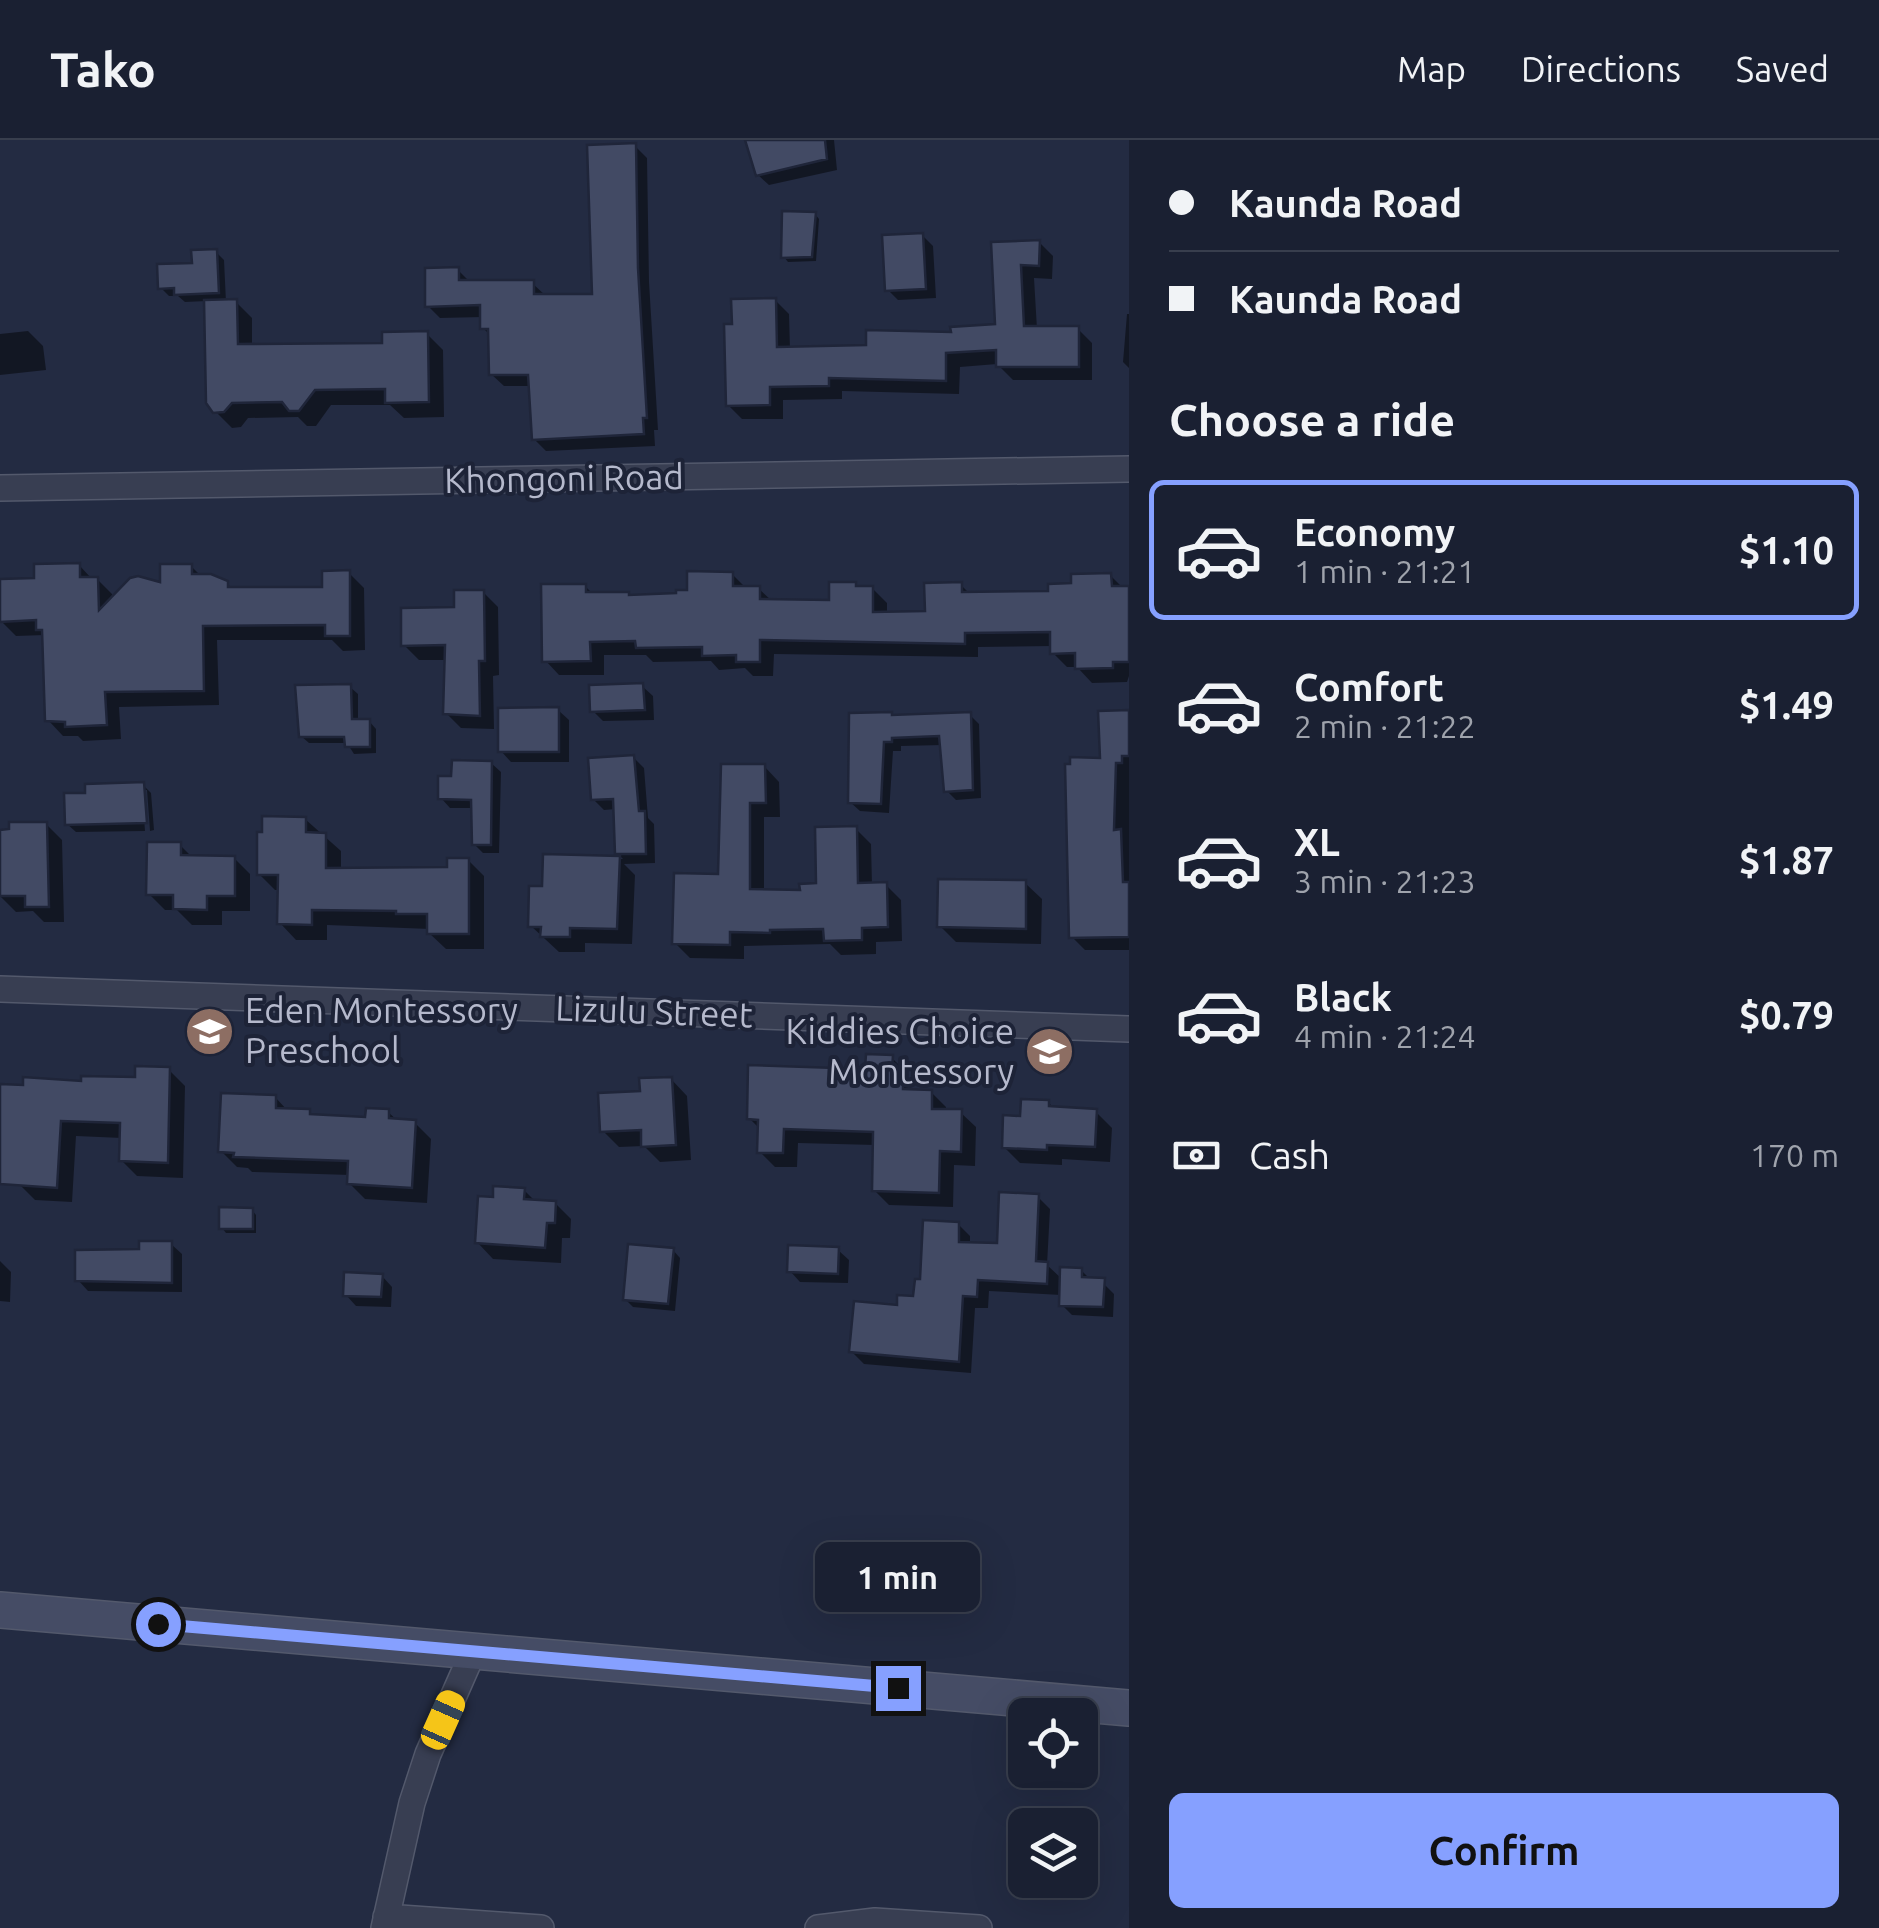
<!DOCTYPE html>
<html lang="en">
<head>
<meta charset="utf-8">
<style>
  :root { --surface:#1a2032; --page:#23283a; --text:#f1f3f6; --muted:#9fa3ac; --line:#383e4d; --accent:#86a0ff }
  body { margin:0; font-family:Ubuntu,sans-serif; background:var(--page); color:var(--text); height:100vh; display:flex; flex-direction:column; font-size:38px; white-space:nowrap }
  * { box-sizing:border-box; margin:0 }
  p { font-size:32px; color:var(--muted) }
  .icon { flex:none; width:55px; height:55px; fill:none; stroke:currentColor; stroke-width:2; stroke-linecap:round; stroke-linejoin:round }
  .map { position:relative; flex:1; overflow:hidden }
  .drawer { display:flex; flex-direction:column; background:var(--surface); width:750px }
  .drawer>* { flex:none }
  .guide { display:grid; align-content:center; height:220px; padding:0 40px; background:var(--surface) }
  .fabs { position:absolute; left:1008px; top:1558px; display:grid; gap:20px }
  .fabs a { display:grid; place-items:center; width:90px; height:90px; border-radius:15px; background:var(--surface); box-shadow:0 10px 40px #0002,0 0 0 2px var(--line); font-size:50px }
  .end { position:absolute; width:45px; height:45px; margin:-22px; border:12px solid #86a0ff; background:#111; box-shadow:0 0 0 5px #111 }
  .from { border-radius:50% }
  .bubble { position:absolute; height:70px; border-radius:15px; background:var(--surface); box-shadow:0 10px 40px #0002,0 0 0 2px var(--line); font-size:32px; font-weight:600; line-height:70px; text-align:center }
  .car { position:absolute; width:30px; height:60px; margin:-30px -15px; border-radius:12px; box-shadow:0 0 8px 2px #0007; background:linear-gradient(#f5c518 24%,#345 0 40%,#f5c518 0 76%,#345 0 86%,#f5c518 0) }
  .guide b { display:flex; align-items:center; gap:35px; height:95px; font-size:38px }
  .guide b+b { border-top:2px solid var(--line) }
  .guide i { width:25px; height:25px; background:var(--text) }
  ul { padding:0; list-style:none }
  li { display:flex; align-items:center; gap:30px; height:140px; margin:0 20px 15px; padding:0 20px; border:5px solid transparent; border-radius:15px }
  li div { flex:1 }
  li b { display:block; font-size:38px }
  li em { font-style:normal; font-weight:600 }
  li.active { border-color:var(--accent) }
  li>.icon { width:90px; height:90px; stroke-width:1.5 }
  h2 { padding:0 40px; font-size:45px; line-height:120px }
  .pay { display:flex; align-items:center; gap:25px; height:110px; padding:0 40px; font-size:38px }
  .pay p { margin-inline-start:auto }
  .button { display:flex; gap:20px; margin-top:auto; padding:20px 40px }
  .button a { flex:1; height:115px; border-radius:15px; background:var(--accent); color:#111; font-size:40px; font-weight:600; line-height:115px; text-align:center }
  header { display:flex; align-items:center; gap:60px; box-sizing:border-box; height:140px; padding:0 50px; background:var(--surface); border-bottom:2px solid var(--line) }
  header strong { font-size:48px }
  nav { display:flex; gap:55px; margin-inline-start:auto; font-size:35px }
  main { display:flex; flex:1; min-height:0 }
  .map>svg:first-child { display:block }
  .shadow { fill:#0007 }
  .building { fill:#424a64; stroke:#1f2539; stroke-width:2.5 }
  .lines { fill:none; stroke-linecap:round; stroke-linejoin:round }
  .minor-casing { stroke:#53596c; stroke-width:28 }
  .secondary-casing { stroke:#53596c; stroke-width:38 }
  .minor { stroke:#383e52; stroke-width:25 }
  .secondary { stroke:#454c65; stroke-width:35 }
  .route { stroke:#86a0ff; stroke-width:12 }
  .labels { text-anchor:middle; stroke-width:8; stroke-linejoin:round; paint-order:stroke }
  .street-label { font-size:35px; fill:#b5b9cc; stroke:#1d2337 }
  .poi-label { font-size:35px; fill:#b5b9cc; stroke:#1d2337; text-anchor:start }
</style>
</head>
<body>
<header>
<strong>Tako</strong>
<nav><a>Map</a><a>Directions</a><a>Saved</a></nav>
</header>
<main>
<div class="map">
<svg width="1129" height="1788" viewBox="0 0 1129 1788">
  <rect width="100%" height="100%" fill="#232b42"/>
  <path class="shadow" d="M762 0H834L837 30 769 45 758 35Z
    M635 6 647 18 649 142 658 290H654L655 306 546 311 534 299 531 246H504L491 234V196L483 188V177L440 178 428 166 458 130 471 143H532L545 155 595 156Z
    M815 74 819 79 816 121 788 122 784 117Z
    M922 95 933 106 936 158 898 160 888 150Z
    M1039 102 1053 116 1052 139 1034 138 1037 189H1078L1092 203V240H1013L997 224 960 227 959 254 842 251V259L783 260V279H742L728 265 734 186 775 160 789 174 790 210 868 208 998 186 993 104Z
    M216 112 224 120 226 162H236L252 178V206H384L427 194 443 210 444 277 404 278 390 265H331L316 286H307L298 277 248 278 241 287 232 288 215 271 207 161 185 162 178 156H169L161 148Z
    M1127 174H1129V228L1123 222Z
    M28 191 43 206 46 230 0 235V194Z
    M79 425 92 439H97L112 454 113 460 163 445 191 426 201 436 227 443 233 450 324 449 349 433 364 448 365 510 343 511 332 500H217L219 565 119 567 121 599 83 601 78 596H63L48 580 45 495 16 496 0 480V442L37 441Z
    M732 434 747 449H759L772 461 832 462 855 445 859 448H872L887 463V474L927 473 961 445 970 454 1051 453 1110 435 1123 448H1129V536L1127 542 1092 543 1077 527H1067L1053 513V506L978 507V517L774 514 773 536H753L745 528 719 530 711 521 653 522 646 515H604V535H559L545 520 585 446 594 455 631 458 689 452Z
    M483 452 498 467 499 535 493 536 494 589 461 588 446 573 448 520H419L404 505Z
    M642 546 653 556 654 580 603 581 593 571Z
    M350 547 358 554V581H369L376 589V613L354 614 347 603H309L301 596Z
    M558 570 569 580V622H511L501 611Z
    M1129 572V810H1085L1072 797 1102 620Z
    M851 575H970L979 584 981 658 956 660 947 651 943 605 901 606V611H893L889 673 860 671 850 662Z
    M633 617 644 628 648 678 654 684 655 723 624 724 635 735 632 804 585 803V812H559L531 786 544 749 545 717 623 719 617 713 616 669 604 670 593 659Z
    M491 623 501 632 499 713H483L474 704 473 668H450L441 658 454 639Z
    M764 626 779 642 780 677H764V752L802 753 819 746 856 689 871 704 872 745H886L901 760 902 801 876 802V814L841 815 830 804 744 806V819L690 818 675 803 721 737Z
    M143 645 151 653 154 690 150 691 147 650H142L145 691 76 692 67 684Z
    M305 679 341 711V731L449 729 468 720 484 736V809H446L429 793 430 789 327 785V800H296L280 783V750H275L259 734Z
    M46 684 62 700 64 782H44L33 771 16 772 0 756V692Z
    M180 705 193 718H234L250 734V771H222V785H192L177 770H165L149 754Z
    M1025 743 1042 759 1041 804 956 802 940 786Z
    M892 918 907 933 906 943 912 950 931 952 946 967V971L960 972 976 987 975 1026 954 1025 953 1067 889 1065 874 1050 875 1005 798 1003 797 1027H775L760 1012 761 990 749 978 868 931Z
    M169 930 185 946 183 1038 137 1036 121 1020 122 998 76 996 72 1062 35 1060 19 1044 0 1009V946L137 940Z
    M671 939 687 956 691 1020 660 1022 644 1006 619 1007 603 991 642 953Z
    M275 957 288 971H309L315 977 368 980 388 972 398 981 414 982 431 999 427 1063 365 1059 349 1043 350 1035 252 1032 248 1028 237 1027 221 1011Z
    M1048 962 1055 969 1096 972 1112 988 1110 1022 1062 1019V1025L1020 1023 1004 1007 1023 979Z
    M524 1050 536 1062 555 1063 571 1079 570 1098H562L561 1123 493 1119 477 1102 495 1059Z
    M1038 1057 1050 1069 1047 1125 1062 1139 1081 1130 1092 1141 1103 1143 1114 1154 1113 1177 1072 1175 1061 1164V1155L989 1151 988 1168H975L971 1233 864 1224 851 1211 899 1168 916 1159 922 1142 958 1084 970 1096V1105L999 1106Z
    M252 1070 256 1075V1093H226L222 1088Z
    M171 1104 182 1114V1152L88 1151 78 1140 142 1112Z
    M673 1110 680 1118 675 1171 633 1167 625 1159Z
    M838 1110 849 1120 848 1143 800 1142 790 1131Z
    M0 1121 11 1132 10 1162 0 1161Z
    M382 1136 392 1147 391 1167 356 1166 346 1155Z"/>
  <path class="building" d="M745 0H825L827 19 756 36Z
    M636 3 638 128 647 278H643L644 294 532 300 528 235H489L488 189H480V165L425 167V128L459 127V140H534V154H592L587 5Z
    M782 71 816 72 812 117 781 118Z
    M923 93 926 149 885 151 882 95Z
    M1040 100 1039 126 1021 125 1024 186H1079V227H996V210L946 213V241L829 238V246L770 247V265L726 266 724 184H732L731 159 776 158 777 207 866 205V190L951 192 950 187 995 184 991 102Z
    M217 109 219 153 174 155V148L158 149 157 124 192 123 191 110Z
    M237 159 238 204 382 203V192L428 191 429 262 385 263V249L315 250 299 271H289L282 262 232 263 224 272 213 273 206 263 204 160Z
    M80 423V437H98L99 470 130 438 138 436 160 442V424H192V434H211L228 441V447H322V431L350 430V496H325V485L203 486 204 551 105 552 107 585 65 587V582L45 581 42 490H36V480L0 482V439L34 438V424Z
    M687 431 733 432V446H760V459L829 460V442H856V446H873V472L925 471 924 443 962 442V452L1048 451V444L1071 443V434L1111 433 1112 446H1129V522H1113V528L1075 529V513L1050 514V492L965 493V504L760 500V522H736V515L702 516V507L636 508 635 501 590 502 591 521 542 522 541 444H586V452H629V455L676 453V450H687Z
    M454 450H484L485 521H479L480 576 443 574 445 505 401 506V468L454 467Z
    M643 543 645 570 590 572 589 545Z
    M351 544 352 579H370V607H345L344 597H299L295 545Z
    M559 567V612H498V568Z
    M1129 570V616H1122V623H1116L1114 690 1121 689 1123 742H1129V797L1069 798 1065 624H1070V617L1100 618 1098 571Z
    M892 572V575L971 572 973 650 944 652 939 596 892 598V602H884L881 664 848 663 849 573Z
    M634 615 639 671H645L646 714H615L613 659 591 660 588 618Z
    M452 620 492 621 491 705H472L471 660 438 659V636H451Z
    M721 624H765L766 663H750V749L800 750 799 744 816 743 815 687 857 686 858 743 887 742 888 787 862 788V800L824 801 823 789 770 790V793L730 792V805L672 804 674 733 718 734Z
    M144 642 147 683 65 685 64 653H85V644Z
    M262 676 306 677V692L326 693V728L447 727V718H469V794H427V774H396V771L312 770V785L277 784 278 735H257V692H262Z
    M9 682H47L49 767H25V756H0V690L9 689Z
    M147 702H181V715L235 716V756H207V770L173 769V755H146Z
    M543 714 620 716 617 789 570 788V797H540L541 787H528L529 746H542Z
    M938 739 1026 740V789L937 787Z
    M866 914 893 915 892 931H898L897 937H903V949L932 950V969H962L961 1012 940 1011 939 1053 872 1051 873 992 784 989 783 1013H757L758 980 747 979 748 925 865 929Z
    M135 926 170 927 168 1023 119 1021 120 983 61 981 57 1048 0 1044V944L23 945V937L81 941V936L135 937Z
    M672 937 676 1005 641 1007V990L600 992 598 953 640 951 639 938Z
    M221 953 276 955V968L310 969V974L365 977 366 968 389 969V978L416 980 412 1048 347 1044 348 1021 233 1017 234 1013 218 1012Z
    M1021 959 1049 960V966L1097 969 1095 1007 1047 1005V1010L1002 1008 1003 975 1020 976Z
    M493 1046 525 1048 524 1059 556 1061 555 1083H547L545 1108 475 1103 478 1056 493 1057Z
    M999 1052 1039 1054 1036 1121 1048 1122 1047 1144 978 1140 977 1157 963 1156 959 1222 849 1212 854 1161 897 1165V1155L913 1156 915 1139H920L923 1080 959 1082V1102L997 1103Z
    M219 1067 253 1068V1089H219Z
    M139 1101H172V1143L75 1141V1110L139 1109Z
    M628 1104 674 1108 668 1164 623 1160Z
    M788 1105 839 1107 838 1134 787 1132Z
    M1060 1127 1082 1128V1137L1105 1138 1103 1167 1059 1166Z
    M344 1132 383 1134 381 1157 343 1156Z"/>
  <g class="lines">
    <defs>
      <path id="minor" d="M0 348 1129 329
        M0 849 1129 889
        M386 1777 541 1788
        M384 1788 412 1663 428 1614 473 1512
        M818 1788 875 1781 979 1788"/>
      <path id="secondary" d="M0 1470 1129 1568"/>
    </defs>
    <use href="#minor" class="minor-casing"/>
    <use href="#secondary" class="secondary-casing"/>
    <use href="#minor" class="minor"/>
    <use href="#secondary" class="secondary"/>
  </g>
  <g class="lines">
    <path class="route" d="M158 1484 898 1548"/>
  </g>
  <defs>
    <symbol id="school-disc" viewBox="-11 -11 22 22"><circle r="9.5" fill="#8d6e63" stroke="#1d2337"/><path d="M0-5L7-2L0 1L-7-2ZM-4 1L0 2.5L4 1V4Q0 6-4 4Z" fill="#fff"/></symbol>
  </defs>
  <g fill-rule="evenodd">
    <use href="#school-disc" x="182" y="864" width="55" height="55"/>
    <use href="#school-disc" x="1022" y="884" width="55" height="55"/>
  </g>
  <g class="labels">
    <g class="street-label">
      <text transform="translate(564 339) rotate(-1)" y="12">Khongoni Road</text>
      <text transform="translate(654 872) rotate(2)" y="12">Lizulu Street</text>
    </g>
    <g class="poi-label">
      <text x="245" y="883">Eden Montessory<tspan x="245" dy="40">Preschool</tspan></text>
      <text x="1014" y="904" text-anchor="end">Kiddies Choice<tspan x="1014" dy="40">Montessory</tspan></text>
    </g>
  </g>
</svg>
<div class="fabs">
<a><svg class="icon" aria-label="locate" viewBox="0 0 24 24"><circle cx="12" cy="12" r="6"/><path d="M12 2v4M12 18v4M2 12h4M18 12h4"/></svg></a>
<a><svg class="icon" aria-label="layers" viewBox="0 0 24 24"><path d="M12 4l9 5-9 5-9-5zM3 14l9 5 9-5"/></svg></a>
</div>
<i class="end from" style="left:158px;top:1484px"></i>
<i class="end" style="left:898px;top:1548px"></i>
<div class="bubble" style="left:815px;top:1402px;width:165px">1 min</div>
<i class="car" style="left:443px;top:1580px;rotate:24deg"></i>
</div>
<section class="drawer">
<div class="guide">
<b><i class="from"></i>Kaunda Road</b>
<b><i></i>Kaunda Road</b>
</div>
<h2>Choose a ride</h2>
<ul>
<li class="active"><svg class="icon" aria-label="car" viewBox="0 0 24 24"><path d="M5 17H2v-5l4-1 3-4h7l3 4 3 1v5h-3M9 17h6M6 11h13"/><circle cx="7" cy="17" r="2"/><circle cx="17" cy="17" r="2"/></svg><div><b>Economy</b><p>1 min · 21:21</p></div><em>$1.10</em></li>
<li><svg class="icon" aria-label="car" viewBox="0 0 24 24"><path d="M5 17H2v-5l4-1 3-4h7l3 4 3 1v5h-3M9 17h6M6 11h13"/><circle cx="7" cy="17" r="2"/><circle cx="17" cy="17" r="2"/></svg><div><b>Comfort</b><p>2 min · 21:22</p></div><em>$1.49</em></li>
<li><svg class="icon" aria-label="car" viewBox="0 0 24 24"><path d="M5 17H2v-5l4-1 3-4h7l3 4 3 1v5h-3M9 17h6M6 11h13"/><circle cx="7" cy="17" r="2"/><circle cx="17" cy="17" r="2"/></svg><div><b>XL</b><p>3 min · 21:23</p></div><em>$1.87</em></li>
<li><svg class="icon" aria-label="car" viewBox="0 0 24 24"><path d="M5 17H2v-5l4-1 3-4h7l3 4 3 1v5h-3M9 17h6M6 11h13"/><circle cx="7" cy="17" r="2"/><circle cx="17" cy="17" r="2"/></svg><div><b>Black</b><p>4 min · 21:24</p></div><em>$0.79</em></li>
</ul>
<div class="pay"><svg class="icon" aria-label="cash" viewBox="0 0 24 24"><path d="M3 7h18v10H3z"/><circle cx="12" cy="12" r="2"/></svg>Cash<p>170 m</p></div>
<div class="button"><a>Confirm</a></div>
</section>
</main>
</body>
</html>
